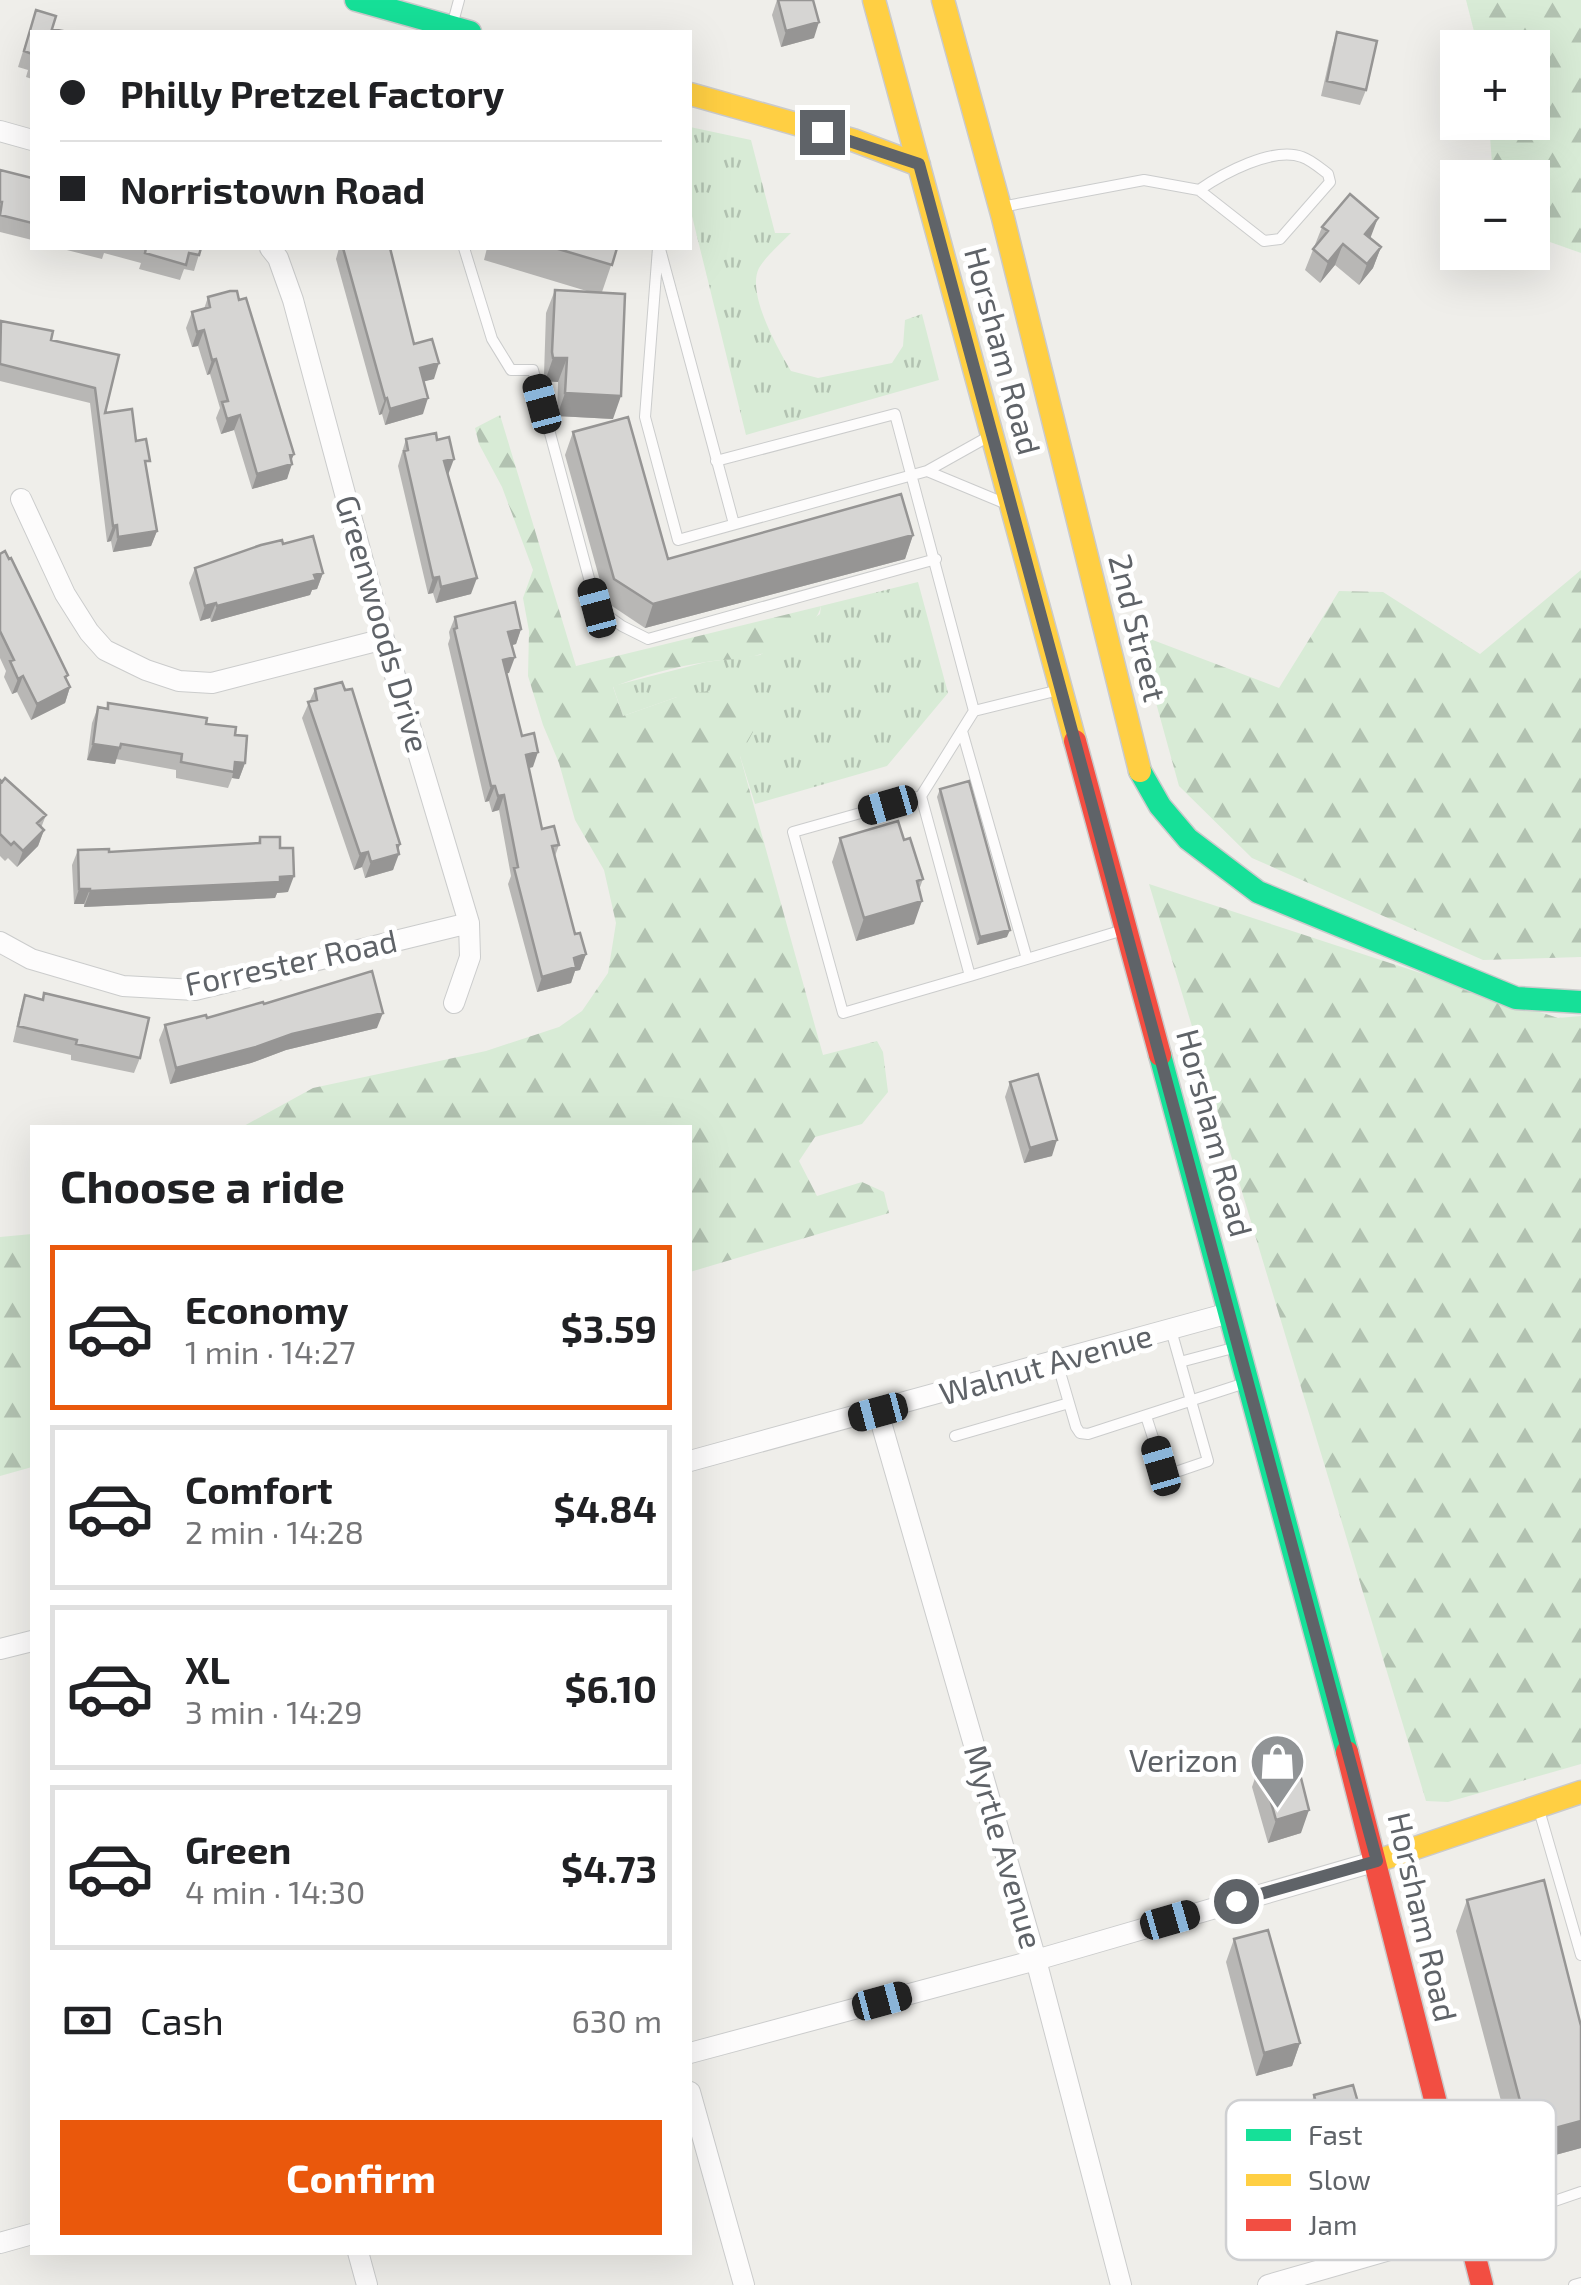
<!DOCTYPE html>
<html lang="en">
<head>
<meta charset="utf-8">
<style>
  :root { --surface:#fff; --page:#f2f2f2; --text:#202124; --muted:#757577; --line:#e0e0e0; --accent:#ea580c }
  body { margin:0; font-family:"Exo 2",sans-serif; background:var(--page); color:var(--text); height:100vh; display:flex; flex-direction:column; font-size:38px; white-space:nowrap }
  * { box-sizing:border-box; margin:0 }
  p { font-size:32px; color:var(--muted) }
  .icon { flex:none; width:55px; height:55px; fill:none; stroke:currentColor; stroke-width:2; stroke-linecap:round; stroke-linejoin:round }
  .map { position:relative; flex:1; overflow:hidden }
  .panel { position:absolute; left:30px; top:1125px; width:662px; height:1130px; display:flex; flex-direction:column; background:var(--surface); border-radius:0px; box-shadow:0 10px 40px #0002 }
  .panel>* { flex:none }
  .guide { position:absolute; left:30px; top:30px; width:662px; height:220px; border-radius:0px; box-shadow:0 10px 40px #0002; display:grid; align-content:center; height:220px; padding:0 30px; background:var(--surface) }
  .buttons { position:absolute; left:1440px; top:30px; display:grid; gap:20px }
  .buttons a { display:grid; place-items:center; width:110px; height:110px; border-radius:0px; background:var(--surface); box-shadow:0 10px 40px #0002; font-size:50px }
  .end { position:absolute; width:45px; height:45px; margin:-22px; border:12px solid #5f6368; background:#fff; box-shadow:0 0 0 5px #fff }
  .from { border-radius:50% }
  .car { position:absolute; width:30px; height:60px; margin:-30px -15px; border-radius:12px; box-shadow:0 0 8px 2px #0007; background:linear-gradient(#222 24%,#8ab4d8 0 40%,#222 0 76%,#8ab4d8 0 86%,#222 0) }
  .guide b { display:flex; align-items:center; gap:35px; height:95px; font-size:38px }
  .guide b+b { border-top:2px solid var(--line) }
  .guide i { width:25px; height:25px; background:var(--text) }
  ul { padding:0; list-style:none }
  li { display:flex; align-items:center; gap:30px; height:165px; margin:0 20px 15px; padding:0 10px; border:5px solid var(--line); border-radius:0px }
  li div { flex:1 }
  li b { display:block; font-size:38px }
  li em { font-style:normal; font-weight:700 }
  li.current { border-color:var(--accent) }
  li>.icon { width:90px; height:90px; stroke-width:1.5 }
  h2 { padding:0 30px; font-size:45px; line-height:120px }
  .pay { display:flex; align-items:center; gap:25px; height:110px; padding:0 30px; font-size:38px }
  .pay p { margin-inline-start:auto }
  .cta { display:flex; gap:20px; margin-top:auto; padding:20px 30px }
  .cta a { flex:1; height:115px; border-radius:0px; background:var(--accent); color:#fff; font-size:40px; font-weight:700; line-height:115px; text-align:center }
  .map>svg:first-child { display:block }
  .grass { fill:url(#grass-tufts) }
  .forest { fill:url(#forest-firs) }
  .lines { fill:none; stroke-linecap:round; stroke-linejoin:round }
  .lane-casing { stroke:#cbcccc; stroke-width:12 }
  .street-casing { stroke:#cbcccc; stroke-width:22 }
  .fast-casing { stroke:#cacacb; stroke-width:25 }
  .slow-casing { stroke:#cacacb; stroke-width:25 }
  .jam-casing { stroke:#cacacb; stroke-width:25 }
  .lane { stroke:#fdfcfc; stroke-width:10 }
  .street { stroke:#fdfcfc; stroke-width:20 }
  .fast { stroke:#16e098; stroke-width:22 }
  .slow { stroke:#ffcf43; stroke-width:22 }
  .jam { stroke:#f24e42; stroke-width:22 }
  .wall { fill:#b8b7b5 }
  .shaded-wall { fill:#969594 }
  .building { fill:#d6d5d3; stroke:#969594; stroke-width:2.5 }
  .route { stroke:#5f6368; stroke-width:12 }
  .labels { text-anchor:middle; stroke-width:10; stroke-linejoin:round; paint-order:stroke }
  .street-label { font-size:32px; fill:#5f6368; stroke:#fff }
  .poi-label { font-size:32px; fill:#5f6368; stroke:#fff; text-anchor:end }
  .key { fill:#fff; stroke:#cfd0d2; stroke-width:2.5 }
  .key-label { font-size:28px; fill:#5f6368 }
</style>
</head>
<body>
<div class="map">
<svg width="1581" height="2285" viewBox="0 0 1581 2285">
  <defs>
    <pattern id="grass-tufts" width="24" height="20" patternUnits="userSpaceOnUse" patternTransform="scale(2.5)"><rect width="24" height="20" fill="#d8ebd6"/><path d="M3 7l-1-3M5 7V3M7 7l1-3M15 17l-1-3M17 17v-4M19 17l1-3" fill="none" stroke="#b2c2b1"/></pattern>
    <pattern id="forest-firs" width="22" height="20" patternUnits="userSpaceOnUse" patternTransform="scale(2.5)"><rect width="22" height="20" fill="#d8ebd6"/><path d="M5 1l3.5 6h-7zM16 11l3.5 6h-7z" fill="#b2c2b1"/></pattern>
  </defs>
  <rect width="100%" height="100%" fill="#efeeea"/>
  <path class="grass" d="M690 127 751 140 775 233H791C781 243 766 256 759 268 746 293 778 349 791 371L818 378 892 363 903 346 905 320 922 314 939 380 746 435 690 208Z
    M918 582 948 693 887 766 755 804 740 756 677 697 623 716 613 686 706 662 760 655 820 614 821 606Z"/>
  <path class="forest" d="M1466 0H1581V253L1533 236 1532 178 1493 177 1489 123 1532 122V48L1478 47Z
    M500 415 576 666 821 606C817 627 781 648 761 654 744 660 724 659 706 662 675 667 642 675 613 687L623 716 677 697 728 687 743 698 753 732 740 756 823 1055 877 1041 883 1052 888 1092 862 1124 815 1137 799 1161 817 1196 862 1182 884 1192 889 1213 690 1272V1128L242 1127 313 1088 486 1051 559 1027 582 1011 608 973 616 923 604 870 575 820 559 763 543 725 528 676 529 631 523 598 533 570 502 487 479 444 475 428Z
    M1581 570V957L1483 960 1252 858 1179 786 1137 634 1279 688 1339 591 1383 592 1480 654Z
    M1149 884 1558 1018 1581 1016V1764L1448 1802 1426 1801Z
    M32 1234V1467L0 1476V1237Z"/>
  <g class="lines">
    <defs>
      <path id="lane" d="M452 26 459 0
        M1001 207 1144 180 1199 190 1264 241 1280 239 1330 182 1328 174C1320 168 1311 160 1302 157 1273 146 1222 174 1199 190
        M464 248 492 339 511 370H533L597 608 622 626 648 639 936 559
        M658 248 645 417 678 540 927 471 986 438
        M660 249 734 524
        M716 461 895 414 974 711 921 796 970 976 1120 931
        M927 471 1004 503
        M974 711 1055 691
        M962 731 1027 959
        M921 796 793 832 843 1013 970 976
        M1057 1362 1076 1427 1080 1433 1088 1434 1242 1384
        M1180 1362 1233 1348
        M1146 1416 1164 1472 1170 1474 1208 1461 1171 1330
        M955 1436 1069 1403
        M1539 1810 1581 1955
        M1473 2229 1581 2192
        M1574 2285 1581 2283"/>
      <path id="street" d="M0 131 32 140
        M270 248 278 258 293 300 384 639 469 923 470 957 454 1003
        M21 499 65 594 89 632 105 650 146 670 179 681 212 683 384 639
        M0 942 31 959 123 986 195 990 469 923
        M878 1412 1036 1960 1121 2285
        M690 1461 1229 1313
        M0 1649 32 1641
        M690 2053 1036 1960 1377 1861
        M690 2092 744 2285
        M0 2243 32 2234
        M358 2252 367 2285
        M1268 2285 1435 2237 1468 2231"/>
      <path id="fast" d="M356 0 470 32
        M1140 771 1160 806 1188 839 1258 892 1516 998 1581 1002
        M1160 1055 1347 1752"/>
      <path id="slow" d="M874 0 1075 741
        M943 0 1003 218 1140 771
        M690 94 853 140 919 165
        M1377 1861 1581 1792"/>
      <path id="jam" d="M1075 741 1160 1055
        M1347 1752 1482 2285"/>
    </defs>
    <use href="#lane" class="lane-casing"/>
    <use href="#street" class="street-casing"/>
    <use href="#fast" class="fast-casing"/>
    <use href="#slow" class="slow-casing"/>
    <use href="#jam" class="jam-casing"/>
    <use href="#lane" class="lane"/>
    <use href="#street" class="street"/>
    <use href="#fast" class="fast"/>
    <use href="#slow" class="slow"/>
    <use href="#jam" class="jam"/>
  </g>
  <path class="wall" d="M777 0 814 38 781 47 772 15Z
    M36 10 52 29 32 32V79L26 77 28 70 18 67Z
    M1337 32 1366 90 1360 105 1321 96 1332 48Z
    M0 170 32 178V240L0 232Z
    M1322 227 1371 238 1381 247 1373 268 1359 285 1335 265 1320 283 1305 270Z
    M59 248H201L194 271 184 269 180 280 139 269 141 263 104 253 102 259Z
    M339 248H390L414 344 434 379 423 381V414L385 425 382 414 379 415 336 259Z
    M487 248H617L602 292 613 419 557 416 558 382 545 381 544 375 546 313 555 290 590 292 484 260Z
    M208 297 291 461 287 479 252 489 234 430 221 434 216 418 220 408 210 374 207 375 198 346 192 347 186 328 192 312 204 309Z
    M0 323 51 340 119 355 105 413 136 441 147 469 157 531 151 546 113 552 111 541 107 542 90 403 0 381Z
    M573 432 668 559 913 535 905 559 645 628 606 602 565 455Z
    M406 439 448 475 471 594 436 603 433 593 428 594 398 466Z
    M283 544 323 573 317 589 312 590 310 595 211 622 210 618 200 621 189 583 195 568Z
    M0 554 70 687 65 703 31 720 17 692 12 694 4 677 6 671 0 658Z
    M455 617 521 629 516 644 512 645 509 673H507L522 736 533 767 529 768 542 829 559 845 555 856 575 934 586 954 580 970 575 971 571 983 537 992 508 884 511 876 499 810 492 812 489 801 485 802 448 644 450 638 449 632Z
    M315 689 400 844 393 870 365 878 362 867 354 870 302 718Z
    M108 703 206 724 235 735 245 763 239 779 232 778 228 788 176 778V770L116 759 115 764 87 760 92 723 98 707 106 709Z
    M0 780 46 815 41 828 44 830 38 846 17 867 8 858 5 861 0 856Z
    M940 789 1007 937 977 945 937 797Z
    M260 837 280 848 288 892 277 893 275 898 84 907V904H74L72 865 78 850 109 852 258 843Z
    M840 838 904 840 923 879 919 890 914 924 856 941 832 862Z
    M44 993 140 1058 134 1073 71 1060V1055L13 1042 20 1011 25 995 42 999Z
    M264 1004 377 1028 286 1050 251 1063 170 1084 159 1040 165 1025 207 1018Z
    M1010 1082 1052 1156 1024 1163 1005 1097Z
    M1260 1763 1301 1833 1268 1843 1252 1787Z
    M1467 1900 1581 2026V2148L1518 2165 1456 1931Z
    M1234 1939 1300 2043 1292 2066 1256 2076 1226 1962Z
    M1314 2095 1373 2206 1304 2221 1287 2168 1296 2144 1311 2140 1306 2118Z"/>
  <path class="shaded-wall" d="M819 22 814 38 781 47 786 31Z
    M1378 218 1370 239 1365 234Z
    M1343 244 1335 265 1320 283 1328 262Z
    M1381 247 1373 268 1359 285 1367 264Z
    M204 330 198 346 192 347 197 332Z
    M553 358H567L558 382 545 381Z
    M216 359 210 374 207 375 212 360Z
    M439 363 434 379 414 384 420 368Z
    M565 393 621 396 613 419 557 416Z
    M387 398 382 414 379 415 385 399Z
    M428 398 423 414 385 425 390 409Z
    M240 415 234 430 221 434 227 419Z
    M294 454 290 464H292L287 479 252 489 257 474Z
    M454 459 448 475 444 461Z
    M117 525 111 541 107 542 113 526Z
    M157 531 151 546 113 552 118 537Z
    M913 535 905 559 645 628 653 604Z
    M323 573 317 589 312 590 310 595 211 622 217 606Z
    M439 577 433 593 428 594 433 578Z
    M477 578 471 594 436 603 441 587Z
    M216 603 210 618 200 621 205 606Z
    M521 629 516 644 502 648 508 632Z
    M515 657 509 673 498 675 503 660Z
    M23 676 17 692 12 694 18 679Z
    M70 687 65 703 31 720 37 704Z
    M93 744 120 748 115 764 87 760Z
    M538 752 533 767 520 770 526 755Z
    M235 762 245 763 239 779 232 778Z
    M491 786H495L489 801 485 802Z
    M504 795 499 810 492 812 498 796Z
    M44 830 38 846 17 867 23 851Z
    M400 844 396 855 399 854 393 870 365 878 371 862Z
    M368 852 362 867 354 870 360 854Z
    M294 876 288 892 277 893 275 898 84 907 90 891Z
    M79 889H90L84 904H74Z
    M922 901 914 924 856 941 864 918Z
    M1010 930 1007 937 977 945 980 937Z
    M586 954 580 970 575 971 571 983 537 992 542 977 574 958Z
    M383 1013 377 1028 286 1050 251 1063 170 1084 176 1068 292 1034Z
    M1057 1140 1052 1156 1024 1163 1030 1148Z
    M1309 1810 1301 1833 1268 1843 1276 1820Z
    M1300 2043 1292 2066 1256 2076 1264 2053Z
    M1581 2121V2148L1518 2165 1529 2135Z
    M1381 2183 1373 2206 1304 2221 1312 2198Z"/>
  <path class="building" d="M778 0H813L819 22 786 31Z
    M36 10 56 16 52 29 68 32H32V54L24 51Z
    M1337 32 1377 41 1366 90 1327 81Z
    M0 170 32 178V223L0 215 2 202H0Z
    M1350 194 1378 218 1365 234 1381 247 1367 264 1343 244 1328 262 1313 249 1328 231 1322 227Z
    M146 248H201L199 255 189 253 186 265 145 253Z
    M343 248H390L414 344 432 339 439 363 420 368 428 398 390 409 387 398 385 399Z
    M555 248H617L612 265Z
    M555 290 625 294 621 396 565 393 567 358H553L552 352Z
    M230 291H237L239 300 246 298 294 454 290 455 292 464 257 474 240 415 227 419 222 402 228 401 216 359 212 360 204 330 197 332 192 312 210 307 208 297Z
    M1 321 53 331 51 340 119 355 105 413 132 409 136 441 146 439 150 461H145L157 531 118 537 117 525 113 526 95 388 0 364Z
    M628 417 668 559 901 494 913 535 653 604 614 579 573 432Z
    M436 433 437 440 449 437 454 459 444 461 477 578 441 587 439 577 433 578 404 451 408 450 406 439Z
    M313 536 323 573 314 575 316 580 217 606 216 603 205 606 195 568 261 545 282 540 283 544Z
    M5 551 9 559 11 558 68 675 65 677 70 687 37 704 23 676 18 679 10 661 14 660 0 631V554Z
    M515 602 521 629 508 632 515 657 503 660 522 736 534 733 538 752 526 755 542 829 554 826 559 845 552 846 575 934 580 933 586 954 574 958 576 967 542 977 514 868 518 867 504 795 498 796 495 786H491L454 629 457 628 455 617Z
    M342 682 345 690 352 689 400 844 397 845 399 854 371 862 368 852 360 854 308 702 317 700 315 689Z
    M108 703 207 718 206 724 236 727 235 735 247 736 245 763 235 762 234 772 181 762 182 754 121 744 120 748 93 744 98 707 108 709Z
    M5 778 46 815 37 823 44 830 23 851 14 842 11 845 0 834V780L2 782Z
    M969 781 1010 930 980 937 940 789Z
    M898 821 904 840 910 838 923 879 917 881 922 901 864 918 840 838Z
    M260 837H280V848H293L294 876 280 877V882L90 891V889H79L78 850 109 849V852L260 843Z
    M372 971 383 1013 292 1034 256 1047 176 1068 165 1025 206 1015 207 1018 263 1002 264 1004Z
    M44 993 149 1018 140 1058 76 1044 77 1040 18 1026 25 995 43 1000Z
    M1038 1074 1057 1140 1030 1148 1010 1082Z
    M1295 1754 1309 1810 1276 1820 1260 1763Z
    M1544 1880 1581 2026V2121L1529 2135 1467 1900Z
    M1268 1930 1300 2043 1264 2053 1234 1939Z
    M1353 2085 1381 2183 1312 2198 1296 2144 1324 2136 1314 2095Z"/>
  <g class="lines">
    <path class="route" d="M822 132 919 164 1377 1861 1236 1901"/>
  </g>
  <defs>
    <symbol id="shop-pin" viewBox="-11 -11 22 30"><path d="M0 17L-7.5 6A9.5 9.5 0 1 1 7.5 6Z" fill="#919496" stroke="#fff"/><path d="M-5-2.5h2.3a2.7 3.5 0 0 1 5.4 0H5L5.5 6h-11ZM-1.5-2.5h3a1.5 2.3 0 0 0-3 0Z" fill="#fff"/></symbol>
  </defs>
  <g fill-rule="evenodd">
    <use href="#shop-pin" x="1246" y="1730" width="63" height="86"/>
  </g>
  <g class="labels">
    <g class="street-label">
      <text transform="translate(1002 351) rotate(75)" y="11">Horsham Road</text>
      <text transform="translate(382 624) rotate(74)" y="11">Greenwoods Drive</text>
      <text transform="translate(1137 628) rotate(76)" y="11">2nd Street</text>
      <text transform="translate(291 963) rotate(-12)" y="11">Forrester Road</text>
      <text transform="translate(1214 1133) rotate(75)" y="11">Horsham Road</text>
      <text transform="translate(1046 1365) rotate(-16)" y="11">Walnut Avenue</text>
      <text transform="translate(1003 1847) rotate(74)" y="11">Myrtle Avenue</text>
      <text transform="translate(1422 1917) rotate(77)" y="11">Horsham Road</text>
    </g>
    <g class="poi-label">
      <text x="1238" y="1772">Verizon</text>
    </g>
  </g>
  <rect x="1226" y="2100" width="330" height="160" rx="15" class="key"/>
  <rect x="1246" y="2129" width="45" height="12" fill="#16e098"/>
  <rect x="1246" y="2174" width="45" height="12" fill="#ffcf43"/>
  <rect x="1246" y="2219" width="45" height="12" fill="#f24e42"/>
  <g class="key-label">
    <text x="1308" y="2145">Fast</text>
    <text x="1308" y="2190">Slow</text>
    <text x="1308" y="2235">Jam</text>
  </g>
</svg>
<div class="buttons">
<a>+</a>
<a>−</a>
</div>
<i class="end from" style="left:1236px;top:1901px"></i>
<i class="end" style="left:822px;top:132px"></i>
<i class="car" style="left:542px;top:404px;rotate:345deg"></i>
<i class="car" style="left:597px;top:608px;rotate:345deg"></i>
<i class="car" style="left:888px;top:805px;rotate:254deg"></i>
<i class="car" style="left:878px;top:1412px;rotate:255deg"></i>
<i class="car" style="left:1161px;top:1466px;rotate:344deg"></i>
<i class="car" style="left:1170px;top:1920px;rotate:74deg"></i>
<i class="car" style="left:882px;top:2001px;rotate:75deg"></i>
<div class="guide">
<b><i class="from"></i>Philly Pretzel Factory</b>
<b><i></i>Norristown Road</b>
</div>
<section class="panel">
<h2>Choose a ride</h2>
<ul>
<li class="current"><svg class="icon" aria-label="car" viewBox="0 0 24 24"><path d="M5 17H2v-5l4-1 3-4h7l3 4 3 1v5h-3M9 17h6M6 11h13"/><circle cx="7" cy="17" r="2"/><circle cx="17" cy="17" r="2"/></svg><div><b>Economy</b><p>1 min · 14:27</p></div><em>$3.59</em></li>
<li><svg class="icon" aria-label="car" viewBox="0 0 24 24"><path d="M5 17H2v-5l4-1 3-4h7l3 4 3 1v5h-3M9 17h6M6 11h13"/><circle cx="7" cy="17" r="2"/><circle cx="17" cy="17" r="2"/></svg><div><b>Comfort</b><p>2 min · 14:28</p></div><em>$4.84</em></li>
<li><svg class="icon" aria-label="car" viewBox="0 0 24 24"><path d="M5 17H2v-5l4-1 3-4h7l3 4 3 1v5h-3M9 17h6M6 11h13"/><circle cx="7" cy="17" r="2"/><circle cx="17" cy="17" r="2"/></svg><div><b>XL</b><p>3 min · 14:29</p></div><em>$6.10</em></li>
<li><svg class="icon" aria-label="car" viewBox="0 0 24 24"><path d="M5 17H2v-5l4-1 3-4h7l3 4 3 1v5h-3M9 17h6M6 11h13"/><circle cx="7" cy="17" r="2"/><circle cx="17" cy="17" r="2"/></svg><div><b>Green</b><p>4 min · 14:30</p></div><em>$4.73</em></li>
</ul>
<div class="pay"><svg class="icon" aria-label="cash" viewBox="0 0 24 24"><path d="M3 7h18v10H3z"/><circle cx="12" cy="12" r="2"/></svg>Cash<p>630 m</p></div>
<div class="cta"><a>Confirm</a></div>
</section>
</div>
</body>
</html>
